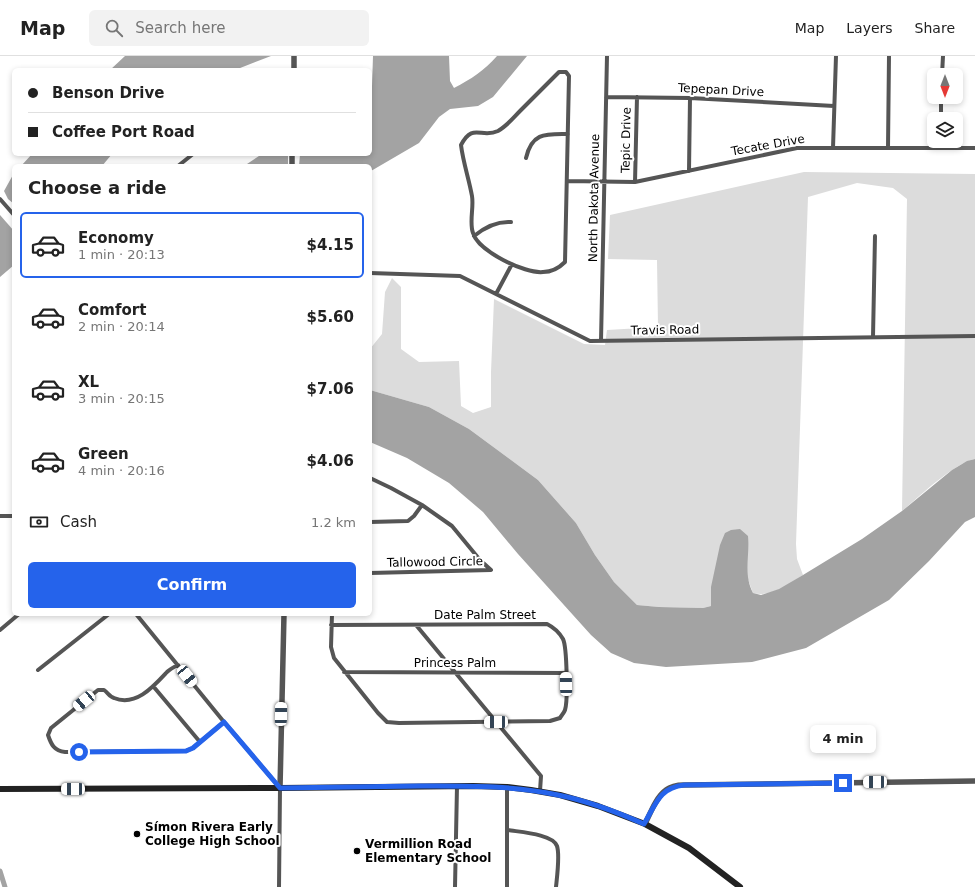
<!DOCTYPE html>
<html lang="en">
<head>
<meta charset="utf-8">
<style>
  :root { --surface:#fff; --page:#f2f2f2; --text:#222; --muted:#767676; --line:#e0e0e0; --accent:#2563eb }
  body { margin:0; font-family:"DejaVu Sans",sans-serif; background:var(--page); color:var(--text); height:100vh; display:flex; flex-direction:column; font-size:15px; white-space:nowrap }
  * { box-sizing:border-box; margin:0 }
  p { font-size:13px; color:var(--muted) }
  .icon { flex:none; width:22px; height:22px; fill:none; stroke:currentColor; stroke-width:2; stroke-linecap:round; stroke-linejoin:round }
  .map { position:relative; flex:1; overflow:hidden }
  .details { position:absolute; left:12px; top:108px; width:360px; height:452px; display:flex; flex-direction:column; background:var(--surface); border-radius:6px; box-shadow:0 2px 6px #0003 }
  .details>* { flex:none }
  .guide { position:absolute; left:12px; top:12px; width:360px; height:88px; border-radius:6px; box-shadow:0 2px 6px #0003; display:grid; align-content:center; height:88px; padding:0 16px; background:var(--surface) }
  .needle { width:26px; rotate:180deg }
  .buttons { position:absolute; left:927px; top:12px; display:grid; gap:8px }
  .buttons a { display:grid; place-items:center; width:36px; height:36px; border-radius:6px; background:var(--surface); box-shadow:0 2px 6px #0003; font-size:20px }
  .end { position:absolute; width:18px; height:18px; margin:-9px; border:5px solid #2563eb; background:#fff; box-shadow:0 0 0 2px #fff }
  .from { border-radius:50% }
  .bubble { position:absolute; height:28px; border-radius:6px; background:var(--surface); box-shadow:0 2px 6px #0003; font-size:13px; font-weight:700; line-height:28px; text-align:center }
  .car { position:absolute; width:12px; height:24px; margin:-12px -6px; border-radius:5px; box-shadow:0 0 3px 1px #0007; background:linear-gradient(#fff 24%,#345 0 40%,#fff 0 76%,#345 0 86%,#fff 0) }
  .guide b { display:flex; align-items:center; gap:14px; height:38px; font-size:15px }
  .guide b+b { border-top:1px solid var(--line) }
  .guide i { width:10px; height:10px; background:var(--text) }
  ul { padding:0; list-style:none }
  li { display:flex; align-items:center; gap:12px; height:66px; margin:0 8px 6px; padding:0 8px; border:2px solid transparent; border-radius:6px }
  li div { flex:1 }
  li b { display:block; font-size:15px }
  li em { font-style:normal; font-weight:700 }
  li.active { border-color:var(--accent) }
  li>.icon { width:36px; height:36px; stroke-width:1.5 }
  h2 { padding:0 16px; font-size:18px; line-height:48px }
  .pay { display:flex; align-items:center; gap:10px; height:44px; padding:0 16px; font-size:15px }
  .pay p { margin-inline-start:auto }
  .action { display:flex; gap:8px; margin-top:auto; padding:8px 16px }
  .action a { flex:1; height:46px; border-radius:6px; background:var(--accent); color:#fff; font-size:16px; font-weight:700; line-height:46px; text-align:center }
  header { display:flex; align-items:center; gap:24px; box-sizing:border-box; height:56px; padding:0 20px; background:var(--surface); border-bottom:1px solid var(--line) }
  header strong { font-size:19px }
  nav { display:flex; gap:22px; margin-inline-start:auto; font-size:14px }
  .search { width:280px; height:36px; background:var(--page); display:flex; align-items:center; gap:10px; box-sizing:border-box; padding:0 14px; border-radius:6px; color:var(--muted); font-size:15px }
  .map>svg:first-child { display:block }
  .green { fill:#dcdcdc }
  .water { fill:#a3a3a3 }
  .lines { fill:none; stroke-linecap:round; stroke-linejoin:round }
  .canal { stroke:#a3a3a3; stroke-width:5 }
  .minor { stroke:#555; stroke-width:4 }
  .tertiary { stroke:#555; stroke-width:5.5 }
  .secondary { stroke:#222; stroke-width:6 }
  .route { stroke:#2563eb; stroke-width:5 }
  .poi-dot { fill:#000; stroke:#fff; stroke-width:1.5 }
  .labels { text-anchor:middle; stroke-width:4; stroke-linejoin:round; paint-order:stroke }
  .street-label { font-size:12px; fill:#000; stroke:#fff }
  .poi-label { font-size:12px; font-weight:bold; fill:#000; stroke:#fff; text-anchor:start }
</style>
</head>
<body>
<header>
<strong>Map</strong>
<div class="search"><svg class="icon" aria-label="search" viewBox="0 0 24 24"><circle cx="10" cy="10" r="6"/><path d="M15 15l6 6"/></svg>Search here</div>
<nav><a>Map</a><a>Layers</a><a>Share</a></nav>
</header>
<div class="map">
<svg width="975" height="831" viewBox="0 0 975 831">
  <rect width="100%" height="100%" fill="#fff"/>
  <path class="green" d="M804 116 975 118V403C954 407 920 440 902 455L907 143 893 132 857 127 808 141 796 488 797 503 803 519C788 528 771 542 753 537L747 521V511L711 531V550L703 552 659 551 637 549 614 526 595 499 576 467 538 424 469 373 429 351 370 334V293L382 278 385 236 392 222 401 231V293L419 306 459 305 461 350 473 357 491 351V316L494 243 584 288 605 289 607 274 658 271 657 204 608 203 610 159Z"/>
  <path class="water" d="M125 0H271L235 14H110Z
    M373 0H449L450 25 454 32C471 23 484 15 497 0H527L493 41 478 50 450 53 439 61 419 87 371 115 370 110H299L300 98H370V31L372 30Z
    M32 98H112L102 110H21Z
    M262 98H288V110H244Z
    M14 117V148L8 143 4 135Z
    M0 159 14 175V209L0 221Z
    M370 334 429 351 469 373 538 424 576 467 595 499 614 526 637 549 659 551 703 552 711 550V531L720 489 725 477 731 474 740 473 748 480C750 500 743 518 753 537L761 539 779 533 803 519 862 483 902 455 952 414 967 405 975 403V461L965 466 929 505 889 544 806 592 752 606 666 611 634 607 611 597 591 579 518 498 483 456 449 427 407 402 370 386Z"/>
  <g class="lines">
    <path class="canal" d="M0 815 5 831"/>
    <path class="minor" d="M559 16H566L569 20 565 206C559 212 551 216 543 216 525 218 478 195 473 177 469 166 474 152 472 140 469 123 463 106 461 89 473 66 481 83 498 75 507 70 514 61 521 54 534 41 546 29 559 16Z
      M942 19 943 0
      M606 41 690 42 834 50
      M941 63V41
      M833 92 836 0
      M888 92 889 0
      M940 92V85
      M526 102C532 76 546 78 568 78
      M178 110 193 98
      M689 115 690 42
      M567 125 635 126 797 92H975
      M635 126 637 41
      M0 143 14 159
      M474 180C485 171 497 165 511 166
      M370 217 460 220 590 285 975 280
      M496 238 512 208
      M873 281 875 180
      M601 285 607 0
      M370 422 391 432 422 449 452 470 480 504 491 514 370 517
      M0 460H14
      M370 466 408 465 414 460 422 449
      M136 558 224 666 280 732 279 831
      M331 569 547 568C553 571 559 576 563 583 567 591 568 645 565 654 564 657 561 660 560 662L550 665 399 667 387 666 378 657 334 602 331 591 332 558
      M416 569 541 720 540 735
      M0 574 19 558
      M178 609C174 611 170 613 167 616 154 630 136 651 114 642 110 641 108 637 104 634H98L51 672 48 679C51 688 54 695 65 696L186 695 193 692 224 666
      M38 614 109 558
      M344 616 566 617
      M153 630 200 686
      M508 774C519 776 553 778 557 790 560 799 557 821 556 831
      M455 831 457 730
      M507 831V731"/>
    <path class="tertiary" d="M294 14V0
      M292 110V98
      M280 732 284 558
      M645 768C650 758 656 741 666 734 671 730 678 729 684 729L975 725"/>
    <path class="secondary" d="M0 733 280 732 473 730 507 731 531 734 560 739 598 750 645 768 689 792 740 831"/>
  </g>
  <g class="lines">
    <path class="route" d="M79 696 186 695 193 692 224 666 280 732C326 731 373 731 419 730 466 730 512 729 558 739 588 745 617 756 644 768 656 748 659 732 684 729L843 727"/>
  </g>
  <g class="poi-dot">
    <circle cx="137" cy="778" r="4"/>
    <circle cx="357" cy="795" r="4"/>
  </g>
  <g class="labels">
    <g class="street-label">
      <text transform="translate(721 34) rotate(3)" y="4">Tepepan Drive</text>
      <text transform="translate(626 84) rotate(-89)" y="4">Tepic Drive</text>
      <text transform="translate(768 89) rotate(-10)" y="4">Tecate Drive</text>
      <text transform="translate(594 142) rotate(-89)" y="4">North Dakota Avenue</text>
      <text transform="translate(665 274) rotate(-1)" y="4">Travis Road</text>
      <text transform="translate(435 506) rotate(-1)" y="4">Tallowood Circle</text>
      <text x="485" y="563">Date Palm Street</text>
      <text x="455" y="611">Princess Palm</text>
    </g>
    <g class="poi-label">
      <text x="145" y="775">Símon Rivera Early<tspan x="145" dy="14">College High School</tspan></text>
      <text x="365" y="792">Vermillion Road<tspan x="365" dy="14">Elementary School</tspan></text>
    </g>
  </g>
</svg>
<div class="buttons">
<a><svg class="needle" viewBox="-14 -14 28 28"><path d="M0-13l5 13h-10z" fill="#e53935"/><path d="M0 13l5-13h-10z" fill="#767676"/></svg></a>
<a><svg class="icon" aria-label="layers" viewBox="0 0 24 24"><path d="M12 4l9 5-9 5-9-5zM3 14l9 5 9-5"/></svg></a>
</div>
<i class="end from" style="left:79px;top:696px"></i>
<i class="end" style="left:843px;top:727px"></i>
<div class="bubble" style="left:810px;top:669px;width:66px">4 min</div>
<i class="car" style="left:187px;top:620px;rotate:141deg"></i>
<i class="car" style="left:566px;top:628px;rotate:359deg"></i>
<i class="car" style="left:84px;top:645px;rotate:230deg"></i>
<i class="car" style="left:281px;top:658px;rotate:1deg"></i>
<i class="car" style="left:496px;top:666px;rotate:269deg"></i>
<i class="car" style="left:875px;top:726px;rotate:269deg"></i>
<i class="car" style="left:73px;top:733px;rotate:270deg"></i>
<div class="guide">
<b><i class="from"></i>Benson Drive</b>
<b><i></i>Coffee Port Road</b>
</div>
<section class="details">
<h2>Choose a ride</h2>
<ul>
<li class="active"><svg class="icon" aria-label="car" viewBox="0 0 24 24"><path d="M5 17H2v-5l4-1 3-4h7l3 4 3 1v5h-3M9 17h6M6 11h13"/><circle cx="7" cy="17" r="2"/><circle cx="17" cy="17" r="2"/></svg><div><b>Economy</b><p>1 min · 20:13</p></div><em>$4.15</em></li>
<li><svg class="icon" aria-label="car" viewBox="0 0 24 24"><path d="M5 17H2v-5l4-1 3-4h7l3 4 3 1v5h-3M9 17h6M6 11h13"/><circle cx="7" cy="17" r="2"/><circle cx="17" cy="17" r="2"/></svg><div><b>Comfort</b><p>2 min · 20:14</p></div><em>$5.60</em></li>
<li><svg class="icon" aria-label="car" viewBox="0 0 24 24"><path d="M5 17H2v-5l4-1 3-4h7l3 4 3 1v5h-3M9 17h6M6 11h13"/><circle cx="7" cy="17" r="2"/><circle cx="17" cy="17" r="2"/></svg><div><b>XL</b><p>3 min · 20:15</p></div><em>$7.06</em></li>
<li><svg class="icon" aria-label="car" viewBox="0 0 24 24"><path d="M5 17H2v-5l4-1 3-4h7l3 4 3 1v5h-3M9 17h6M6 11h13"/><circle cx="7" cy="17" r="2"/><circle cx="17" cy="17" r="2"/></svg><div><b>Green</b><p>4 min · 20:16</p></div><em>$4.06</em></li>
</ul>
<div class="pay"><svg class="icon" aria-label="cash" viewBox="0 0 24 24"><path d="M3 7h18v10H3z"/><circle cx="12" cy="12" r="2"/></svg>Cash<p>1.2 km</p></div>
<div class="action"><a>Confirm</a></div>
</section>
</div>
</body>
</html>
